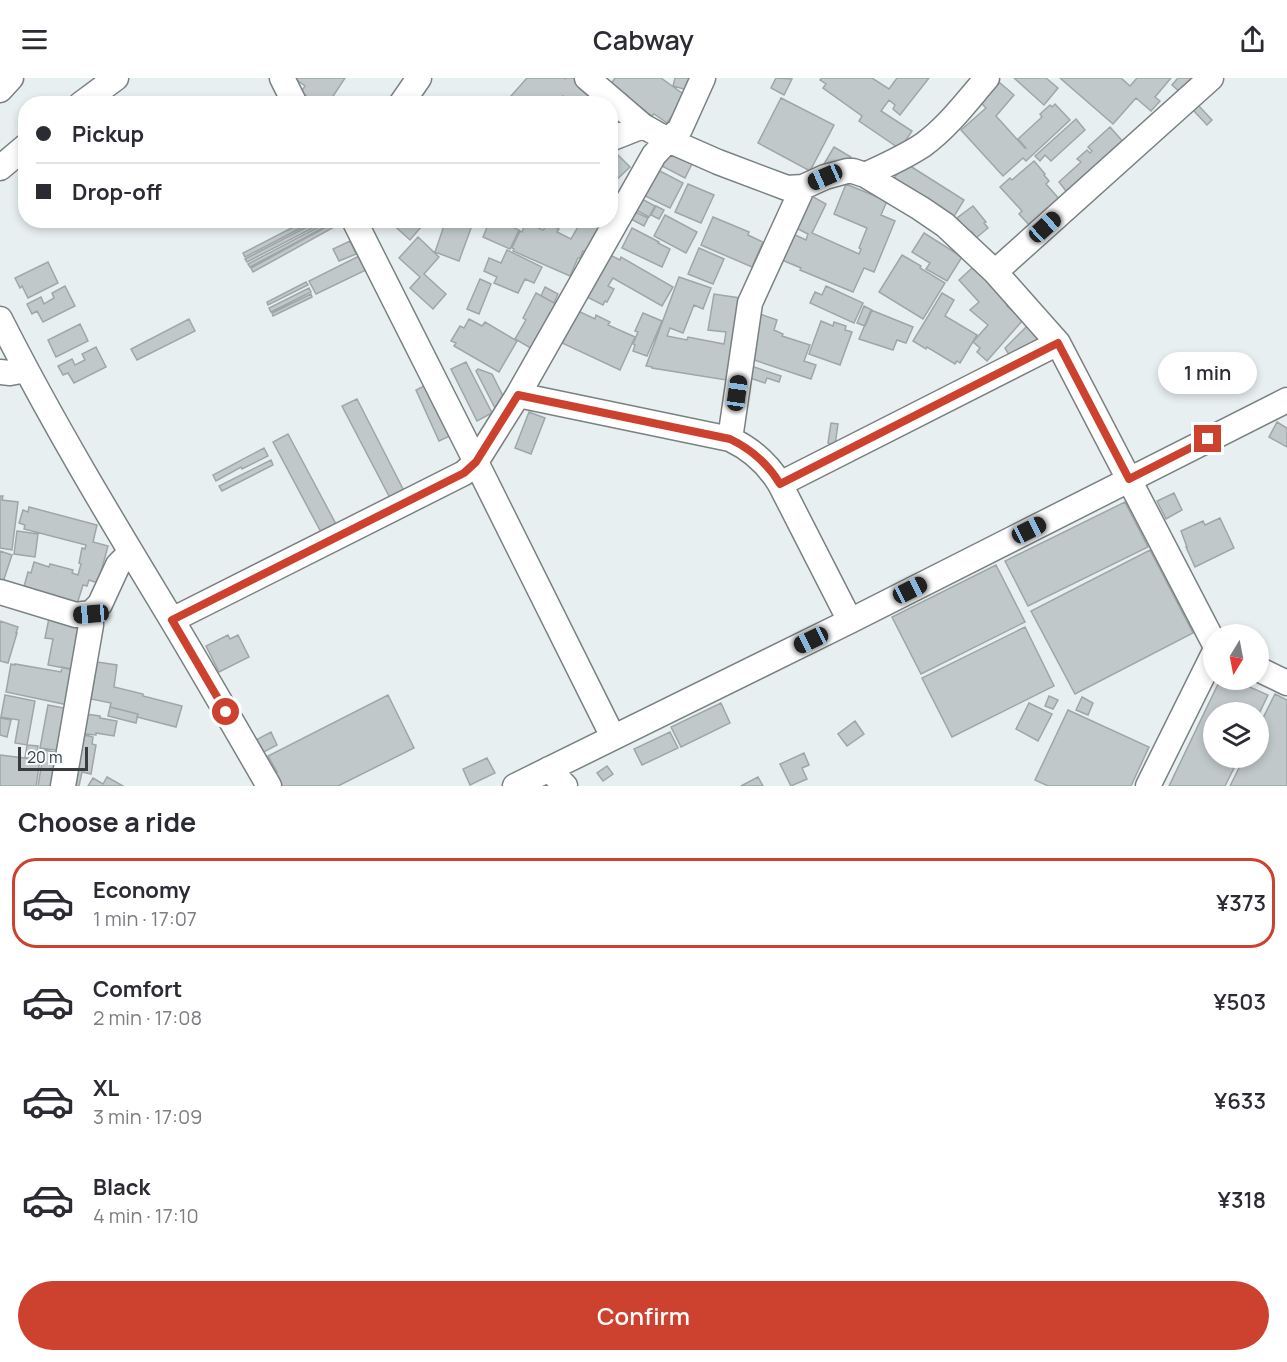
<!DOCTYPE html>
<html lang="en">
<head>
<meta charset="utf-8">
<style>
  :root { --surface:#fff; --page:#f2f2f3; --text:#2b2b33; --muted:#7c7c81; --line:#e1e1e2; --accent:#cd412f }
  body { margin:0; font-family:Manrope,sans-serif; background:var(--page); color:var(--text); height:100vh; display:flex; flex-direction:column; font-size:22px; white-space:nowrap }
  * { box-sizing:border-box; margin:0 }
  p { font-size:20px; color:var(--muted) }
  .icon { flex:none; width:33px; height:33px; fill:none; stroke:currentColor; stroke-width:2; stroke-linecap:round; stroke-linejoin:round }
  .map { position:relative; height:708px; overflow:hidden }
  .drawer { display:flex; flex-direction:column; background:var(--surface); flex:1 }
  .drawer>* { flex:none }
  .guide { position:absolute; left:18px; top:18px; width:600px; height:132px; border-radius:24px; box-shadow:0 3px 9px #0003; display:grid; align-content:center; height:132px; padding:0 18px; background:var(--surface) }
  .needle { width:39px; rotate:190deg }
  .tools { position:absolute; left:1203px; top:546px; display:grid; gap:12px }
  .tools a { display:grid; place-items:center; width:66px; height:66px; border-radius:50%; background:var(--surface); box-shadow:0 3px 9px #0003; font-size:30px }
  .scale { position:absolute; left:18px; bottom:15px; width:70px; box-sizing:border-box; padding-left:6px; border:3px solid #393c3c; border-top:0; font-size:16px; line-height:21px; white-space:nowrap; color:#393c3c; -webkit-text-stroke:4px #f5fcfe; paint-order:stroke }
  .end { position:absolute; width:27px; height:27px; margin:-14px; border:8px solid #cd412f; background:#fff; box-shadow:0 0 0 3px #fff }
  .from { border-radius:50% }
  .bubble { position:absolute; height:42px; border-radius:21px; background:var(--surface); box-shadow:0 3px 9px #0003; font-size:20px; font-weight:600; line-height:42px; text-align:center }
  .car { position:absolute; width:18px; height:36px; margin:-18px -9px; border-radius:8px; box-shadow:0 0 4px 2px #0007; background:linear-gradient(#222 24%,#8ab4d8 0 40%,#222 0 76%,#8ab4d8 0 86%,#222 0) }
  .guide b { display:flex; align-items:center; gap:21px; height:57px; font-size:22px }
  .guide b+b { border-top:2px solid var(--line) }
  .guide i { width:15px; height:15px; background:var(--text) }
  ul { padding:0; list-style:none }
  li { display:flex; align-items:center; gap:18px; height:90px; margin:0 12px 9px; padding:0 6px; border:3px solid transparent; border-radius:24px }
  li div { flex:1 }
  li b { display:block; font-size:22px }
  li em { font-style:normal; font-weight:600 }
  li.selected { border-color:var(--accent) }
  li>.icon { width:54px; height:54px; stroke-width:1.5 }
  h2 { padding:0 18px; font-size:27px; line-height:72px }
  .action { display:flex; gap:12px; margin-top:auto; padding:12px 18px }
  .action a { flex:1; height:69px; border-radius:36px; background:var(--accent); color:#fff; font-size:24px; font-weight:600; line-height:69px; text-align:center }
  header { display:flex; justify-content:space-between; align-items:center; height:78px; padding:0 18px; background:var(--surface); font-size:27px; font-weight:600 }
  .map>svg:first-child { display:block }
  .building { fill:#c1c8c9; stroke:#9fa6a7; stroke-width:1.5 }
  .lines { fill:none; stroke-linecap:round; stroke-linejoin:round }
  .minor-casing { stroke:#7a8182; stroke-width:27 }
  .minor { stroke:#fff; stroke-width:24 }
  .route { stroke:#cd412f; stroke-width:8 }
</style>
</head>
<body>
<header><svg class="icon" aria-label="menu" viewBox="0 0 24 24"><path d="M4 6h16M4 12h16M4 18h16"/></svg>Cabway<svg class="icon" aria-label="share" viewBox="0 0 24 24"><path d="M12 15V3M7 8l5-5 5 5M5 13v7h14v-7"/></svg></header>
<div class="map">
<svg width="1287" height="708" viewBox="0 0 1287 708">
  <rect width="100%" height="100%" fill="#e8eff0"/>
  <path class="building" d="M294 0H345L328 26H317L301 14 305 8Z
    M527 0H564L565 1 566 0H574L604 26H573L563 18 556 26H504Z
    M615 0H661L686 18 667 45 654 36 652 38 627 20 628 18 611 6Z
    M675 0H694L691 13 673 8Z
    M776 0 792 1 784 17 771 10Z
    M822 0H872L889 11 897 0H929L900 37 893 31 895 27 889 22 881 33 912 53 900 71 859 43 862 38 823 10 826 6 820 2Z
    M1014 0H1046L1058 10 1044 27Z
    M1060 0H1121L1130 8 1137 0H1171L1155 19 1160 23 1151 33 1136 20 1113 46Z
    M1178 0H1197L1183 17 1172 7Z
    M999 4 1014 17 996 38 1025 70H1026L1018 61 1042 39 1040 36 1050 27 1052 29 1055 26 1070 42 1026 83 1023 80 1003 98 961 52 986 30 981 25Z
    M781 20 834 47 810 93 758 65Z
    M1198 27 1212 42 1207 47 1193 32Z
    M1076 41 1085 52 1051 83 1045 77 1040 83 1035 78Z
    M1110 49 1125 66 1069 117 1059 104 1081 84 1077 81 1087 72 1090 75 1092 73 1088 69Z
    M834 69 851 79 846 88 834 91 824 86Z
    M612 71 630 89 610 108V73Z
    M674 74 694 82 685 100 660 87 665 78Z
    M1034 83 1045 96 1044 97 1049 103 1046 106 1061 123 1032 150 1019 136 1022 133 1000 109 1010 100 1012 102Z
    M907 86 964 122 953 140 893 102 901 90Z
    M658 92 683 105 670 130 643 117Z
    M688 106 714 117 701 145 675 134Z
    M846 106 887 123 881 137 895 143 874 194 864 190 853 214 800 192 801 190 782 182 793 156 806 162 808 156 794 149 810 117 826 126 812 155 859 176 861 171 859 170 867 150 834 136Z
    M640 120 655 128 649 139 634 131Z
    M656 128 664 132 659 141 651 137Z
    M973 128 986 144 984 145 988 150 976 160 972 154 970 156 957 140Z
    M633 133 648 140 644 148 629 140Z
    M665 137 697 154 686 175 654 158Z
    M713 139 749 154 748 157 763 164 752 189 701 167Z
    M307 142H316L245 179 243 175Z
    M320 142H328L247 184 245 181Z
    M332 142H338L250 189 248 186Z
    M339 142 345 143 253 194 251 190Z
    M388 142H427L410 162Z
    M446 142H474L459 183 435 174Z
    M490 142H497L519 152 510 171 483 159Z
    M582 142H601L604 145 587 175 583 173 580 180H578L570 198 513 173 514 171 512 170 520 153 522 154 526 144 543 152 548 146 559 151 557 154 571 161Z
    M632 150 659 164 658 165 670 171 662 189 622 170Z
    M924 155 962 179 947 203 926 191 930 185 912 174Z
    M418 159 439 179 424 196 446 216 433 231 410 210 420 199 399 180Z
    M350 163 356 176 339 183 333 171Z
    M699 170 724 181 713 206 688 196Z
    M507 172 542 189 534 205 525 201 518 215 494 205 497 199 484 193 489 180 501 185Z
    M608 176 620 182 621 179 673 209 662 228 613 200 608 208 614 211 607 224 605 223 603 227 585 218Z
    M902 177 921 188 920 190 945 205 923 241 879 214Z
    M359 178 366 192 316 216 309 203Z
    M48 184 58 205 28 220 22 208 20 210 15 200Z
    M977 188 1006 223 1007 228 1023 242 987 283 977 274 980 270 973 264 988 247 970 232 979 224 959 202 972 190 973 191Z
    M679 199 711 210 703 231 694 227 683 255 670 250 667 258 687 262 688 259 724 266 726 254 708 252 714 216 740 220 733 271H731L726 302 652 290V289L646 288Z
    M480 201 491 206 479 236 467 231Z
    M306 204 308 207 268 227 267 224Z
    M65 208 75 228 43 244 37 233 32 236 27 226 41 219 44 226 54 220 52 215Z
    M826 208 863 225 854 245 810 225 815 214 822 217Z
    M545 209 558 216 554 225 541 218Z
    M309 210 311 214 271 234 269 230Z
    M536 215 558 227 534 272 515 261 526 242 523 240Z
    M942 215 954 222 945 238 977 257 960 285 957 283 955 286 927 269 926 271 913 263Z
    M311 216 312 219 273 238 272 235Z
    M864 228 872 232 865 248 857 245Z
    M871 232 913 249 906 265 897 262 893 272 859 261Z
    M578 233 595 241 596 237 610 244 608 247 635 259 620 292 562 265Z
    M643 235 662 243 647 278 633 273 635 267 633 266 638 254 635 253Z
    M760 236 777 242 774 252 783 256 782 258 810 267 804 283 816 287 811 301 748 280Z
    M189 241 195 253 137 282 131 271Z
    M469 241 482 248 485 244 517 263 499 294 454 268 456 265 451 263 460 248 464 250Z
    M821 243 833 248 834 244 846 248 845 252 852 254 840 287 809 276Z
    M80 246 88 263 56 279 48 262Z
    M1027 248 1040 263 1011 280 1005 270Z
    M96 269 106 289 74 305 68 295 63 297 58 288 72 281 75 287 85 282 82 276Z
    M466 284 492 335 477 343 451 291Z
    M748 287 781 298 779 304 767 300 765 305 744 298Z
    M478 291 492 296 503 318 495 330 476 293Z
    M426 307 450 358 439 363 416 312Z
    M357 321 404 413 390 420 342 328Z
    M529 334 545 340 531 376 515 370Z
    M1277 344 1287 350V369L1269 359Z
    M831 345 838 346 835 367 828 365Z
    M288 356 337 448 322 456 273 364Z
    M264 370 268 378 242 391 241 389 216 403 213 397Z
    M271 382 273 387 222 413 219 408Z
    M1174 415 1182 432 1166 441 1157 423Z
    M0 418H3L2 422 18 424 12 472 0 470Z
    M1125 424 1148 469 1028 528 1005 483Z
    M29 429 97 447 93 464 108 468 98 505 89 502 87 508 83 507 77 526 23 512 28 494 31 495 34 484 49 489 50 486 73 492 72 495 78 497 81 486 79 485 82 470 85 471 86 467 24 451 25 447 19 445 23 432 28 434Z
    M1220 440 1234 470 1195 489 1186 469H1187L1181 453 1203 443 1205 447Z
    M17 453 38 456 35 479 14 476Z
    M1150 472 1193 555 1075 616 1031 533Z
    M0 473 12 477 3 504 0 503Z
    M996 487 1025 544 921 596 892 539Z
    M49 540 83 546 75 592 48 587 53 561 45 560Z
    M0 543 18 549 16 555H17L8 585 0 583Z
    M1025 549 1054 608 952 659 922 600Z
    M228 557 230 561 238 557 249 579 219 594 206 568Z
    M97 584 117 587 114 609 143 616V618L182 628 176 649 137 639 138 636 110 629 111 625 91 621Z
    M11 586 15 587V586L61 594 62 589 78 592 73 628 6 614Z
    M1220 602H1234L1268 617 1258 638V634H1214V680H1239L1225 708H1169Z
    M1275 616 1287 622V708H1230L1244 680H1258V650Z
    M5 617 35 623 27 667 15 665 19 642 1 639Z
    M388 617 414 670 338 708H276L271 697 277 694 268 678Z
    M1049 618 1058 622 1053 631 1045 628Z
    M1082 619 1093 625 1088 637 1076 632Z
    M721 625 730 645 681 669 671 649Z
    M1029 625 1052 636 1038 663 1016 651Z
    M48 627 69 631 62 673 40 670Z
    M110 629 138 636 136 645 108 638Z
    M1068 632 1149 669 1131 708H1048L1035 702Z
    M85 636 100 638V640L117 643 114 658 96 655V657L85 656V652H83Z
    M0 640 11 642 7 659 0 657Z
    M855 643 864 656 847 668 838 656Z
    M271 654 277 667 260 676 254 663Z
    M670 654 678 670 642 687 634 671Z
    M84 657 93 659 92 666 96 667 91 696 82 694 79 708H76L78 694 77 693Z
    M27 667 38 668 36 681 25 680Z
    M44 672 65 676 60 708H38Z
    M804 675 809 687 802 690 807 701 791 708 780 686Z
    M0 677 40 682 36 708H0Z
    M487 680 495 695 470 707 463 691Z
    M607 688 613 696 603 703 597 695Z
    M107 699 123 708H88L93 700 103 706Z
    M758 699 763 708H741Z"/>
  <g class="lines">
    <defs>
      <path id="minor" d="M282 0 295 26
        M587 0 643 48 668 62 718 84 787 110 803 109 825 99 847 93H853L865 97 920 130 945 147 995 194 1058 265 1214 565
        M0 12 11 0
        M81 26 116 0
        M401 26 419 0
        M610 61 643 48
        M0 90 26 68
        M865 97C885 88 905 79 923 67 948 49 967 23 987 0
        M354 142 476 384 613 659
        M995 194 1211 0
        M0 241C52 344 112 443 172 542 205 597 237 653 269 708
        M0 294 10 295 26 292
        M518 317 730 361C751 371 768 386 780 406L850 543
        M730 361 750 225 803 109
        M780 406 1058 265
        M0 514 76 537 91 535 100 526 118 487 130 475
        M172 542 464 395 476 384 518 317 654 77 668 62 680 51 703 0
        M1258 591 1287 605
        M549 691 565 708
        M63 708 91 547V535
        M515 708 850 543 1287 322
        M1148 708 1214 575"/>
    </defs>
    <use href="#minor" class="minor-casing"/>
    <use href="#minor" class="minor"/>
  </g>
  <g class="lines">
    <path class="route" d="M226 634 172 542 464 395 476 384 518 317 730 361C751 371 768 386 780 406L1058 265 1129 401 1208 361"/>
  </g>
</svg>
<div class="tools">
<a><svg class="needle" viewBox="-14 -14 28 28"><path d="M0-13l5 13h-10z" fill="#e53935"/><path d="M0 13l5-13h-10z" fill="#7c7c81"/></svg></a>
<a><svg class="icon" aria-label="layers" viewBox="0 0 24 24"><path d="M12 4l9 5-9 5-9-5zM3 14l9 5 9-5"/></svg></a>
</div>
<div class="scale">20 m</div>
<i class="end from" style="left:226px;top:634px"></i>
<i class="end" style="left:1208px;top:361px"></i>
<div class="bubble" style="left:1158px;top:274px;width:99px">1 min</div>
<i class="car" style="left:825px;top:99px;rotate:246deg"></i>
<i class="car" style="left:1045px;top:149px;rotate:48deg"></i>
<i class="car" style="left:737px;top:315px;rotate:8deg"></i>
<i class="car" style="left:1029px;top:452px;rotate:63deg"></i>
<i class="car" style="left:910px;top:512px;rotate:63deg"></i>
<i class="car" style="left:91px;top:536px;rotate:265deg"></i>
<i class="car" style="left:811px;top:562px;rotate:244deg"></i>
<div class="guide">
<b><i class="from"></i>Pickup</b>
<b><i></i>Drop-off</b>
</div>
</div>
<section class="drawer">
<h2>Choose a ride</h2>
<ul>
<li class="selected"><svg class="icon" aria-label="car" viewBox="0 0 24 24"><path d="M5 17H2v-5l4-1 3-4h7l3 4 3 1v5h-3M9 17h6M6 11h13"/><circle cx="7" cy="17" r="2"/><circle cx="17" cy="17" r="2"/></svg><div><b>Economy</b><p>1 min · 17:07</p></div><em>¥373</em></li>
<li><svg class="icon" aria-label="car" viewBox="0 0 24 24"><path d="M5 17H2v-5l4-1 3-4h7l3 4 3 1v5h-3M9 17h6M6 11h13"/><circle cx="7" cy="17" r="2"/><circle cx="17" cy="17" r="2"/></svg><div><b>Comfort</b><p>2 min · 17:08</p></div><em>¥503</em></li>
<li><svg class="icon" aria-label="car" viewBox="0 0 24 24"><path d="M5 17H2v-5l4-1 3-4h7l3 4 3 1v5h-3M9 17h6M6 11h13"/><circle cx="7" cy="17" r="2"/><circle cx="17" cy="17" r="2"/></svg><div><b>XL</b><p>3 min · 17:09</p></div><em>¥633</em></li>
<li><svg class="icon" aria-label="car" viewBox="0 0 24 24"><path d="M5 17H2v-5l4-1 3-4h7l3 4 3 1v5h-3M9 17h6M6 11h13"/><circle cx="7" cy="17" r="2"/><circle cx="17" cy="17" r="2"/></svg><div><b>Black</b><p>4 min · 17:10</p></div><em>¥318</em></li>
</ul>
<div class="action"><a>Confirm</a></div>
</section>
</body>
</html>
